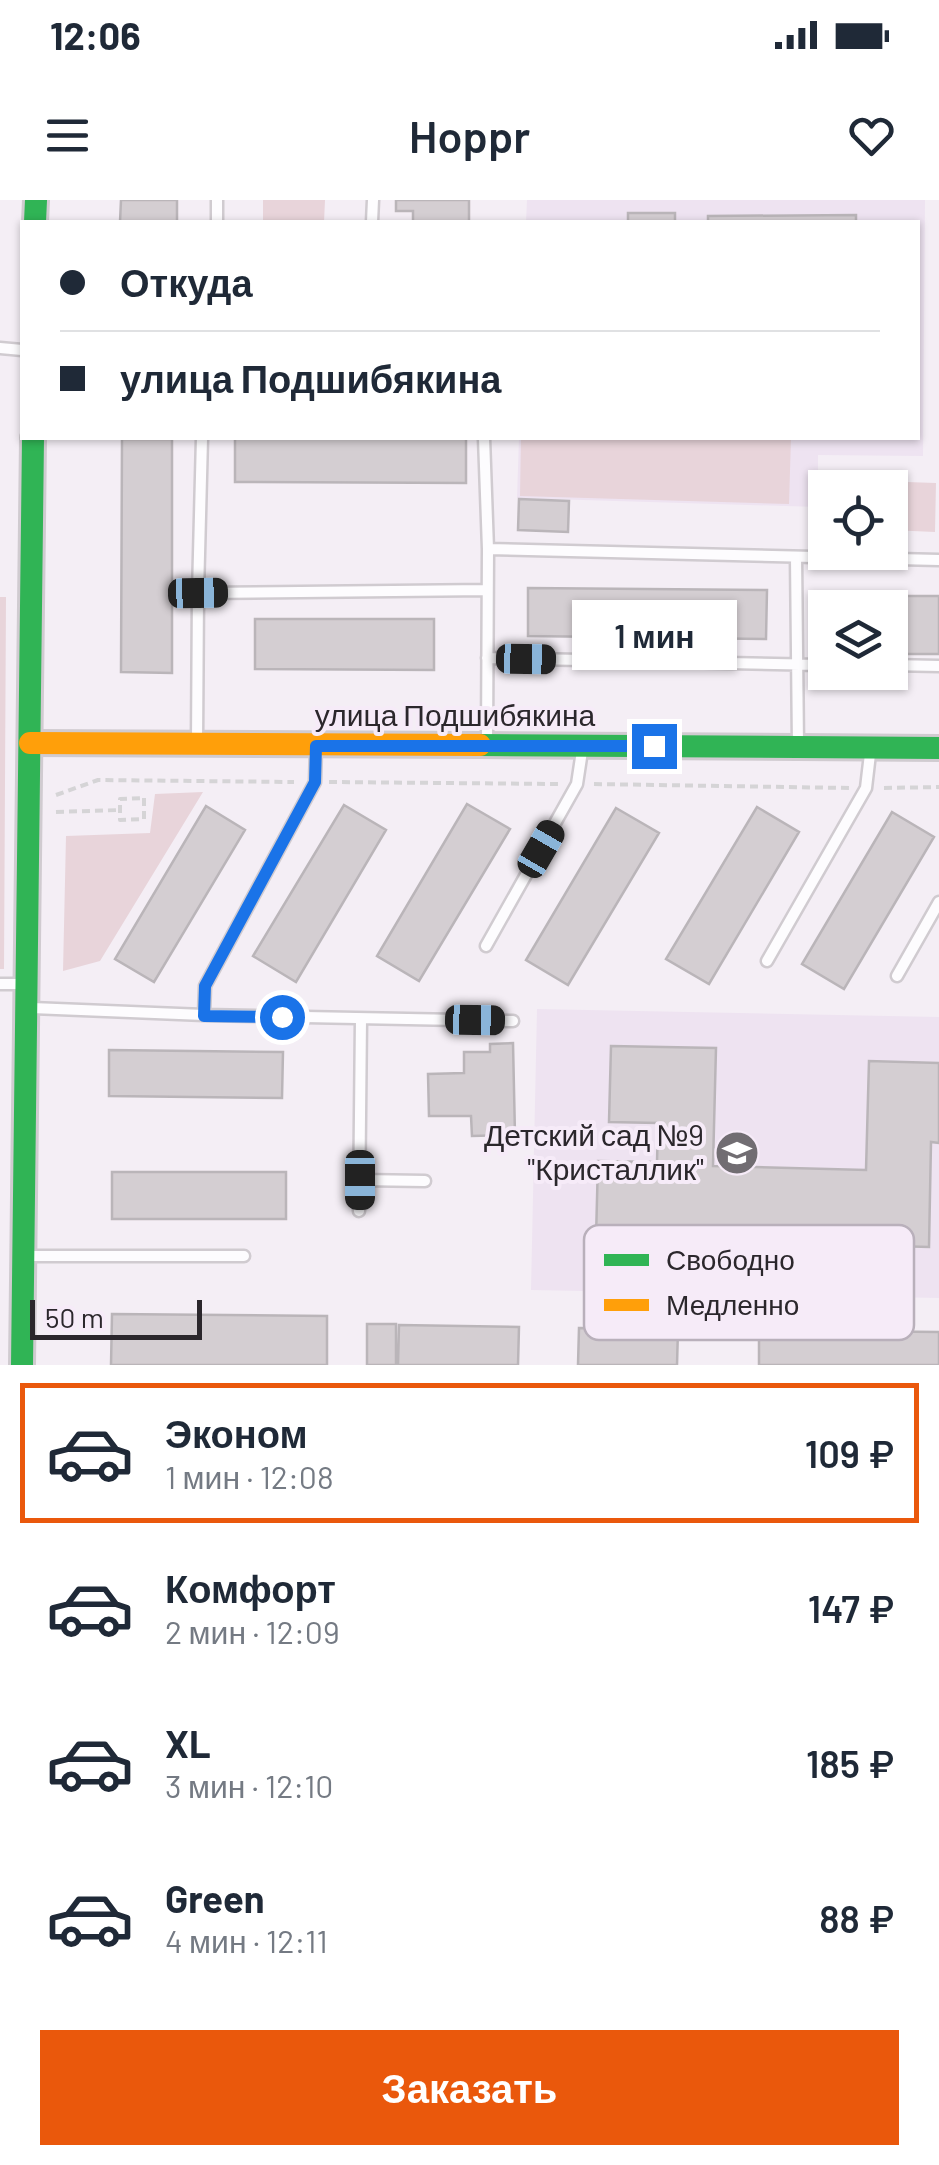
<!DOCTYPE html>
<html lang="ru">
<head>
<meta charset="utf-8">
<style>
  :root { --surface:#fff; --page:#f6f6f7; --text:#1f2937; --muted:#747a83; --line:#e0e1e3; --accent:#ea580c }
  body { margin:0; font-family:Barlow,sans-serif; background:var(--page); color:var(--text); height:100vh; display:flex; flex-direction:column; font-size:38px; white-space:nowrap }
  * { box-sizing:border-box; margin:0 }
  p { font-size:32px; color:var(--muted) }
  .icon { flex:none; width:55px; height:55px; fill:none; stroke:currentColor; stroke-width:2; stroke-linecap:round; stroke-linejoin:round }
  .map { position:relative; height:1165px; overflow:hidden }
  .side { display:flex; flex-direction:column; background:var(--surface); flex:1 }
  .side>* { flex:none }
  .hud { position:absolute; left:20px; top:20px; width:900px; height:220px; border-radius:0px; box-shadow:0 2px 8px #0004; display:grid; align-content:center; height:220px; padding:0 40px; background:var(--surface) }
  .fabs { position:absolute; left:808px; top:270px; display:grid; gap:20px }
  .fabs a { display:grid; place-items:center; width:100px; height:100px; border-radius:0px; background:var(--surface); box-shadow:0 2px 8px #0004; font-size:50px }
  .scale { position:absolute; left:30px; bottom:25px; width:172px; box-sizing:border-box; padding-left:10px; border:5px solid #2b272c; border-top:0; font-size:28px; line-height:35px; white-space:nowrap; color:#2b272c; -webkit-text-stroke:8px #f6ebf8; paint-order:stroke }
  .end { position:absolute; width:45px; height:45px; margin:-22px; border:12px solid #1a73e8; background:#fff; box-shadow:0 0 0 5px #fff }
  .from { border-radius:50% }
  .bubble { position:absolute; height:70px; border-radius:0px; background:var(--surface); box-shadow:0 2px 8px #0004; font-size:32px; font-weight:600; line-height:70px; text-align:center }
  .car { position:absolute; width:30px; height:60px; margin:-30px -15px; border-radius:12px; box-shadow:0 0 8px 2px #0007; background:linear-gradient(#222 24%,#8ab4d8 0 40%,#222 0 76%,#8ab4d8 0 86%,#222 0) }
  .hud b { display:flex; align-items:center; gap:35px; height:95px; font-size:38px }
  .hud b+b { border-top:2px solid var(--line) }
  .hud i { width:25px; height:25px; background:var(--text) }
  ul { padding:18px 0 0; list-style:none }
  li { display:flex; align-items:center; gap:30px; height:140px; margin:0 20px 15px; padding:0 20px; border:5px solid transparent; border-radius:0px }
  li div { flex:1 }
  li b { display:block; font-size:38px }
  li em { font-style:normal; font-weight:600 }
  li.on { border-color:var(--accent) }
  li>.icon { width:90px; height:90px; stroke-width:1.5 }
  .primary-button { display:flex; gap:20px; margin-top:auto; padding:20px 40px }
  .primary-button a { flex:1; height:115px; border-radius:0px; background:var(--accent); color:#fff; font-size:40px; font-weight:600; line-height:115px; text-align:center }
  .status { display:flex; justify-content:space-between; align-items:center; height:70px; padding:0 50px; background:var(--surface); direction:ltr }
  .status svg { height:28px; fill:currentColor }
  header { display:flex; justify-content:space-between; align-items:center; height:130px; padding:0 40px; background:var(--surface); font-size:45px; font-weight:600 }
  .map>svg:first-child { display:block }
  .built { fill:#eee3f1 }
  .green { fill:#e8d4da }
  .building { fill:#d4ced2; stroke:#bab5b9; stroke-width:2.5 }
  .lines { fill:none; stroke-linecap:round; stroke-linejoin:round }
  .lane-casing { stroke:#d0cbd0; stroke-width:15 }
  .fast-casing { stroke:#d0cbd0; stroke-width:28 }
  .slow-casing { stroke:#d0cbd0; stroke-width:28 }
  .path { stroke:#d5d4d6; stroke-width:4; stroke-dasharray:8 5; stroke-linecap:butt }
  .lane { stroke:#fdfcfe; stroke-width:10 }
  .fast { stroke:#30b455; stroke-width:22 }
  .slow { stroke:#ff9f0a; stroke-width:22 }
  .route { stroke:#1a73e8; stroke-width:12 }
  .labels { text-anchor:middle; stroke-width:8; stroke-linejoin:round; paint-order:stroke }
  .street-label { font-size:30px; fill:#2b272c; stroke:#f6ebf8 }
  .poi-label { font-size:30px; fill:#2b272c; stroke:#f6ebf8; text-anchor:end }
  .key { fill:#f6ebf8; stroke:#b9b0bb; stroke-width:2.5 }
  .key-label { font-size:28px; fill:#2b272c }
</style>
</head>
<body>
<div class="status"><b>12:06</b><svg viewBox="0 0 49 12"><path d="M0 12V9h3v3zM5 12V6h3v6zM10 12V3h3v9zM15 12V0h3v12zM26 1h20v11H26zM47 4h2v5h-2z"/></svg></div>
<header><svg class="icon" aria-label="menu" viewBox="0 0 24 24"><path d="M4 6h16M4 12h16M4 18h16"/></svg>Hoppr<svg class="icon" aria-label="heart" viewBox="0 0 24 24"><path d="M12 20l-8-8c-3-5 5-10 8-4 3-6 11-1 8 4z"/></svg></header>
<div class="map">
<svg width="939" height="1165" viewBox="0 0 939 1165">
  <rect width="100%" height="100%" fill="#f4eef5"/>
  <path class="built" d="M527 0H925L923 256 818 255V307L517 298 519 238H918V22H526Z
    M537 809 939 817V1098L531 1090Z"/>
  <path class="green" d="M263 0H325L324 22H263Z
    M521 238H791L789 304 520 296Z
    M877 281 936 283 935 332 890 330V288L877 287Z
    M0 397H6L4 769H0Z
    M203 592 100 761 63 771 66 636 150 633 155 594Z"/>
  <path class="building" d="M121 0H177V22H120Z
    M396 0H469V22H413V11H396Z
    M628 13H675V22H628Z
    M856 15V22H708V16Z
    M235 238H466V283L235 282Z
    M122 239H172V473L121 472Z
    M519 299 569 301 568 332 518 330Z
    M528 388 767 390 766 439 528 436Z
    M835 396H939V454H890V408H835Z
    M255 419H434V470L255 469Z
    M467 604 510 629 419 781 377 756Z
    M344 605 386 630 296 782 253 756Z
    M206 606 245 630 154 782 115 759Z
    M757 607 799 632 709 784 666 759Z
    M616 608 659 633 568 785 526 760Z
    M892 612 934 637 844 789 802 764Z
    M513 843 515 935 472 936 471 916H429L428 874 464 873V852H490V844Z
    M611 846 716 848 713 966 866 970 869 861 939 863V943L931 942 929 1047 596 1038 598 961 657 962 658 923 609 922Z
    M109 850 283 852 282 898 109 896Z
    M112 972H286V1019H112Z
    M112 1114 327 1116V1165H111Z
    M367 1124H396V1165H367Z
    M399 1125 519 1127 518 1165H398Z
    M579 1128 678 1129 677 1165H578Z
    M759 1130 939 1132V1165H759Z"/>
  <g class="lines">
    <defs>
      <path id="lane" d="M217 22V0
        M372 22 373 0
        M0 148 22 150
        M202 238 198 393 487 390
        M484 238 488 349 487 541
        M488 349 939 360
        M796 357 798 546
        M487 458 825 465
        M890 465 939 466
        M197 542 198 393
        M486 746 577 584 582 551
        M767 761 866 588 870 554
        M897 776 939 702
        M0 784H25
        M32 808 204 815 513 821
        M204 815 205 786 315 582 316 547
        M360 980 425 981
        M359 1011 361 819
        M29 1056H244"/>
      <path id="fast" d="M35 22 36 0
        M480 545 939 548
        M22 1165 33 238"/>
      <path id="slow" d="M30 543 480 545"/>
    </defs>
    <use href="#lane" class="lane-casing"/>
    <use href="#fast" class="fast-casing"/>
    <use href="#slow" class="slow-casing"/>
    <path class="path" d="M329 582 559 584
      M594 584 849 588
      M884 588 939 587
      M56 595 98 580 294 582
      M144 598V619L120 620V599Z
      M56 612 120 610"/>
    <use href="#lane" class="lane"/>
    <use href="#fast" class="fast"/>
    <use href="#slow" class="slow"/>
  </g>
  <g class="lines">
    <path class="route" d="M282 817 204 816 205 786 315 582 316 546H654"/>
  </g>
  <defs>
    <symbol id="school-disc" viewBox="-11 -11 22 22"><circle r="9.5" fill="#716d72" stroke="#f6ebf8"/><path d="M0-5L7-2L0 1L-7-2ZM-4 1L0 2.5L4 1V4Q0 6-4 4Z" fill="#fff"/></symbol>
  </defs>
  <g fill-rule="evenodd">
    <use href="#school-disc" x="712" y="928" width="50" height="50"/>
  </g>
  <g class="labels">
    <g class="street-label">
      <text x="455" y="526">улица Подшибякина</text>
    </g>
    <g class="poi-label">
      <text x="704" y="946">Детский сад №9<tspan x="704" dy="34">"Кристаллик"</tspan></text>
    </g>
  </g>
  <rect x="584" y="1025" width="330" height="115" rx="15" class="key"/>
  <rect x="604" y="1054" width="45" height="12" fill="#30b455"/>
  <rect x="604" y="1099" width="45" height="12" fill="#ff9f0a"/>
  <g class="key-label">
    <text x="666" y="1070">Свободно</text>
    <text x="666" y="1115">Медленно</text>
  </g>
</svg>
<div class="fabs">
<a><svg class="icon" aria-label="locate" viewBox="0 0 24 24"><circle cx="12" cy="12" r="6"/><path d="M12 2v4M12 18v4M2 12h4M18 12h4"/></svg></a>
<a><svg class="icon" aria-label="layers" viewBox="0 0 24 24"><path d="M12 4l9 5-9 5-9-5zM3 14l9 5 9-5"/></svg></a>
</div>
<div class="scale">50 m</div>
<i class="end from" style="left:282px;top:817px"></i>
<i class="end" style="left:654px;top:546px"></i>
<div class="bubble" style="left:572px;top:400px;width:165px">1 мин</div>
<i class="car" style="left:198px;top:393px;rotate:89deg"></i>
<i class="car" style="left:526px;top:459px;rotate:91deg"></i>
<i class="car" style="left:541px;top:649px;rotate:30deg"></i>
<i class="car" style="left:475px;top:820px;rotate:91deg"></i>
<i class="car" style="left:360px;top:980px;rotate:180deg"></i>
<div class="hud">
<b><i class="from"></i>Откуда</b>
<b><i></i>улица Подшибякина</b>
</div>
</div>
<section class="side">
<ul>
<li class="on"><svg class="icon" aria-label="car" viewBox="0 0 24 24"><path d="M5 17H2v-5l4-1 3-4h7l3 4 3 1v5h-3M9 17h6M6 11h13"/><circle cx="7" cy="17" r="2"/><circle cx="17" cy="17" r="2"/></svg><div><b>Эконом</b><p>1 мин · 12:08</p></div><em>109 ₽</em></li>
<li><svg class="icon" aria-label="car" viewBox="0 0 24 24"><path d="M5 17H2v-5l4-1 3-4h7l3 4 3 1v5h-3M9 17h6M6 11h13"/><circle cx="7" cy="17" r="2"/><circle cx="17" cy="17" r="2"/></svg><div><b>Комфорт</b><p>2 мин · 12:09</p></div><em>147 ₽</em></li>
<li><svg class="icon" aria-label="car" viewBox="0 0 24 24"><path d="M5 17H2v-5l4-1 3-4h7l3 4 3 1v5h-3M9 17h6M6 11h13"/><circle cx="7" cy="17" r="2"/><circle cx="17" cy="17" r="2"/></svg><div><b>XL</b><p>3 мин · 12:10</p></div><em>185 ₽</em></li>
<li><svg class="icon" aria-label="car" viewBox="0 0 24 24"><path d="M5 17H2v-5l4-1 3-4h7l3 4 3 1v5h-3M9 17h6M6 11h13"/><circle cx="7" cy="17" r="2"/><circle cx="17" cy="17" r="2"/></svg><div><b>Green</b><p>4 мин · 12:11</p></div><em>88 ₽</em></li>
</ul>
<div class="primary-button"><a>Заказать</a></div>
</section>
</body>
</html>
